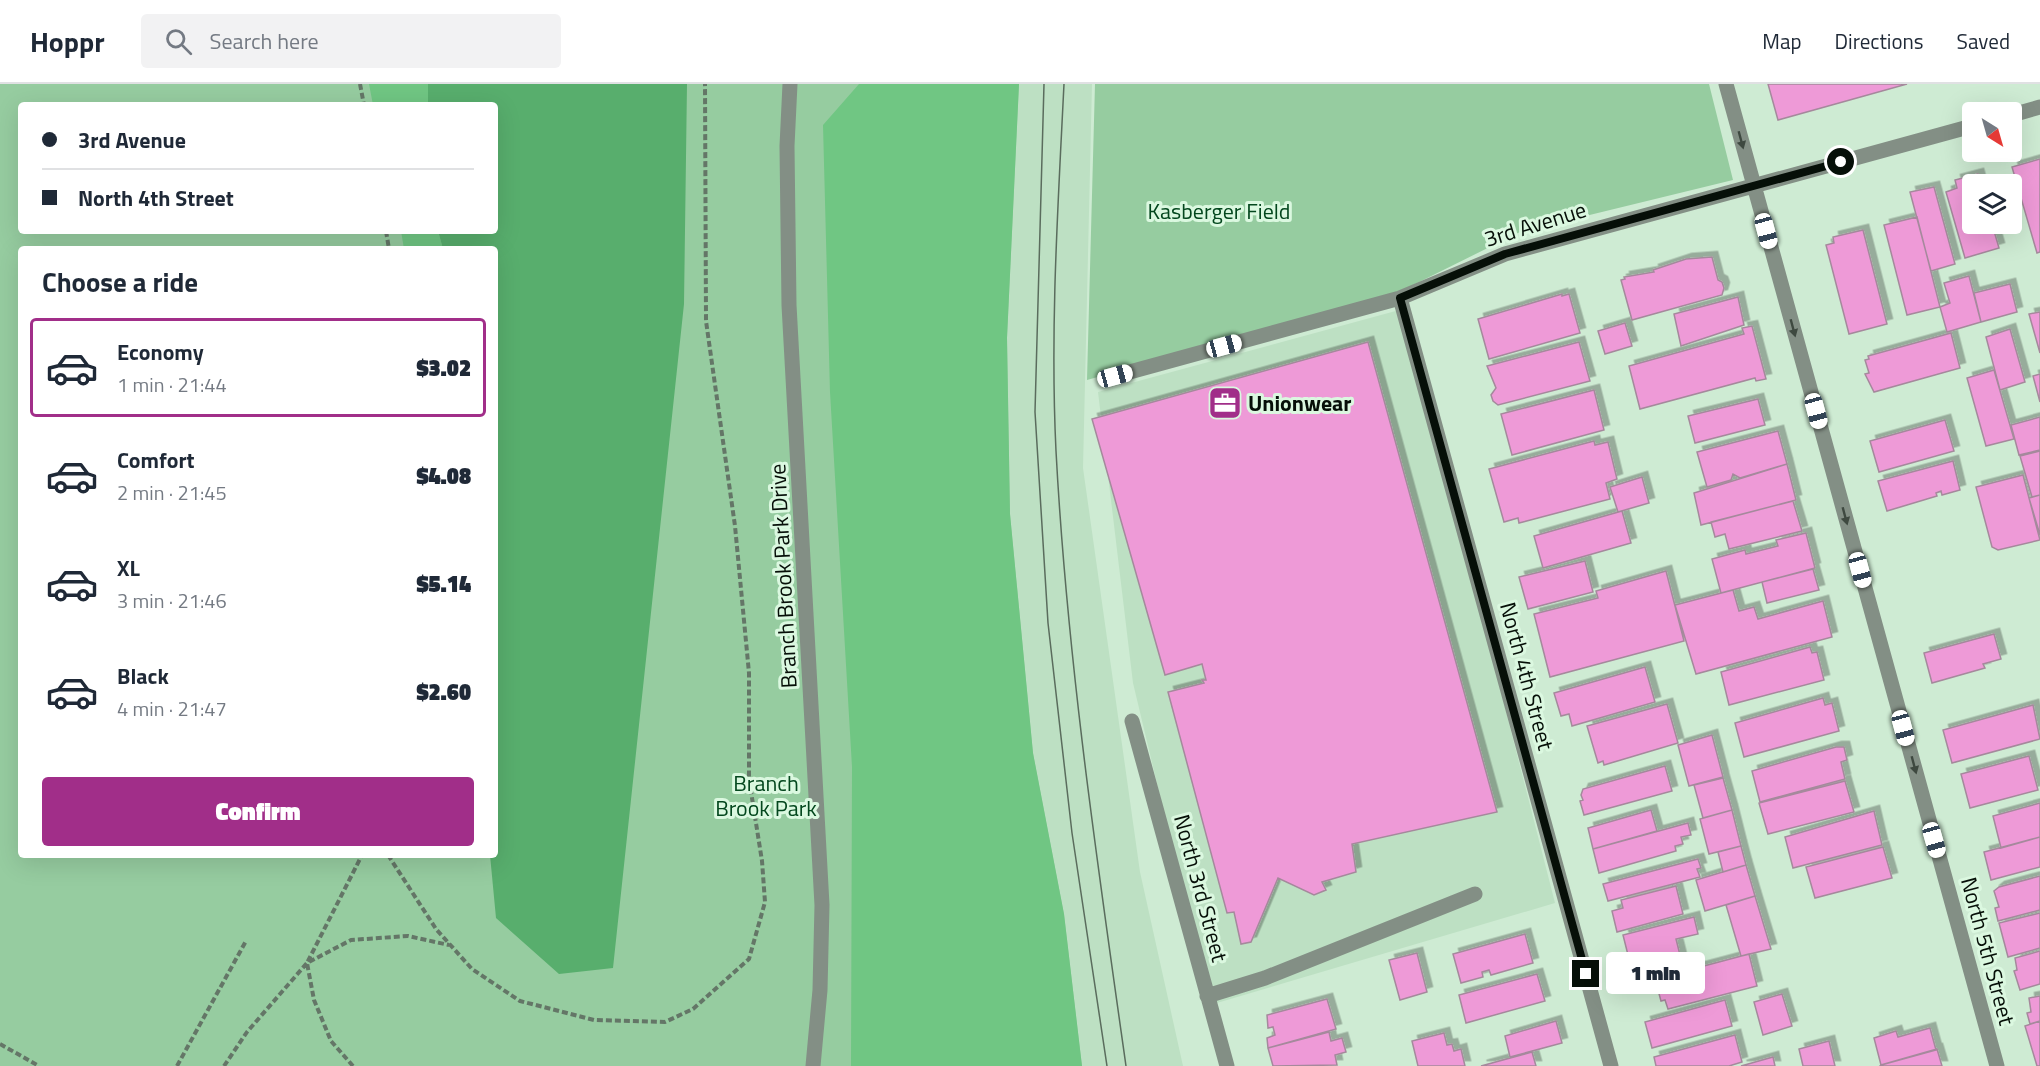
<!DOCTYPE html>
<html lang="en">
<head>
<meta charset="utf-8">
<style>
  :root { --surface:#fff; --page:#f2f2f3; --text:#1f2937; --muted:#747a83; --line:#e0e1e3; --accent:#a12e89 }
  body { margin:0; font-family:"Titillium Web",sans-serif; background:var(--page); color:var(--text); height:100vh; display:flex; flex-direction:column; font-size:22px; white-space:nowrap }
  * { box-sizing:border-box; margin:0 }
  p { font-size:20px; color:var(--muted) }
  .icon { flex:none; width:33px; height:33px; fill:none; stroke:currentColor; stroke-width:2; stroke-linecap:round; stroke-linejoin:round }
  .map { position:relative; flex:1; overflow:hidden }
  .panel { position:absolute; left:18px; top:162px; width:480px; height:612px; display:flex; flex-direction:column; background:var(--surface); border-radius:6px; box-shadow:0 6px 24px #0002 }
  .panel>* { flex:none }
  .guide { position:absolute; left:18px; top:18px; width:480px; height:132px; border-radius:6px; box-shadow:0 6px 24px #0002; display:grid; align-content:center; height:132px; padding:0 24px; background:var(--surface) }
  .needle { width:39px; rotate:143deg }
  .controls { position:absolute; left:1962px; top:18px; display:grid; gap:12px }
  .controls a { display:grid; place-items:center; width:60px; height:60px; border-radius:6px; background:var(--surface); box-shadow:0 6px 24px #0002; font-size:30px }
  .end { position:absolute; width:27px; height:27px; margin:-14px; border:8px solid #060f08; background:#fff; box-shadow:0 0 0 3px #fff }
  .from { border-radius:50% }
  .bubble { position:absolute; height:42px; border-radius:6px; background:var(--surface); box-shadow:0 6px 24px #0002; font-size:20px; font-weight:800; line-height:42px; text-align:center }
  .car { position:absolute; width:18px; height:36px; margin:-18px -9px; border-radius:8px; box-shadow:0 0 4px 2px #0007; background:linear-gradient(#fff 24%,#345 0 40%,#fff 0 76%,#345 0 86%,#fff 0) }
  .guide b { display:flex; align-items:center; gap:21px; height:57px; font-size:22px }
  .guide b+b { border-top:2px solid var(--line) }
  .guide i { width:15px; height:15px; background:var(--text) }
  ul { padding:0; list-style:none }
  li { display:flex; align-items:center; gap:18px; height:99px; margin:0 12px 9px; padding:0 12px; border:3px solid transparent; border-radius:6px }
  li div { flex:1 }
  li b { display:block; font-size:22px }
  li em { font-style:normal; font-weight:800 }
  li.current { border-color:var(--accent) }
  li>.icon { width:54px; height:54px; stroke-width:1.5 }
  h2 { padding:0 24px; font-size:27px; line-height:72px }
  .primary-button { display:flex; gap:12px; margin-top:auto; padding:12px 24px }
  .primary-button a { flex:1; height:69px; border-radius:6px; background:var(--accent); color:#fff; font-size:24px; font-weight:800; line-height:69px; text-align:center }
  header { display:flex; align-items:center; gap:36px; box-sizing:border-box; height:84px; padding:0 30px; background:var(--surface); border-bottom:2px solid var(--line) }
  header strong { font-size:28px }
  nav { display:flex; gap:33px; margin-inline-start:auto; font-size:21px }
  .search { width:420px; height:54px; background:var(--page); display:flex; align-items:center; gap:15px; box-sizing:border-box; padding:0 21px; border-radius:6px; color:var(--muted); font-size:22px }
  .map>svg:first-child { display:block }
  .built { fill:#bde0c3 }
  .green { fill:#96cca0; fill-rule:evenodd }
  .forest { fill:#70c683 }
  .water { fill:#58ae6d }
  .building { fill:#ee9ad7; stroke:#a5899c; stroke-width:1.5; filter:url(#shadow) }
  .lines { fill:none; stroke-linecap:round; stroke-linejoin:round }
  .path { stroke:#647667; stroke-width:4; stroke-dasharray:6 3; stroke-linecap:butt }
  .minor { stroke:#838f85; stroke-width:15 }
  .tram { stroke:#5a6c5d; stroke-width:1.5 }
  .oneway { fill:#3e4940 }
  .route { stroke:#060f08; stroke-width:8 }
  .labels { text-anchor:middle; stroke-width:6; stroke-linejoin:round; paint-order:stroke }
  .park-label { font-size:22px; fill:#03471d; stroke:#dbf8e0 }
  .street-label { font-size:22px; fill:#060f08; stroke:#dbf8e0 }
  .poi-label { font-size:22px; font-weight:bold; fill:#060f08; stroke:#dbf8e0; text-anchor:start }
</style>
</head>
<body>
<header>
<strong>Hoppr</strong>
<div class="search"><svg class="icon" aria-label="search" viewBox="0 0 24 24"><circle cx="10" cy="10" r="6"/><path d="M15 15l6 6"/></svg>Search here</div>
<nav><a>Map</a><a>Directions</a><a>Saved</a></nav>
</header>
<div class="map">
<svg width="2040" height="982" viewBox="0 0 2040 982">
  <defs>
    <filter id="shadow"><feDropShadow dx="5.5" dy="-5.5" stdDeviation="0" flood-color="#0004"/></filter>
  </defs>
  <rect width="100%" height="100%" fill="#ceebd3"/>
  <path class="built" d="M1019 0H1092L1083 384 1140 788 1183 982H1082L1064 830 1033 669 1010 430 1007 254Z
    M1403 225 1555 819 1210 921 1133 599 1098 308Z"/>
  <path class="green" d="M0 0H1019L1007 254 1010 430 1033 669 1064 830 1082 982H0ZM21 21H495V147H21ZM21 165H495V771H21Z
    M1095 0H1709L1733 96 1520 148 1399 208 1087 296Z"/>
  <path class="forest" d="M369 0H428V21H373Z
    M859 0H1019L1007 254 1010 430 1033 669 1064 830 1082 982H851L852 683 830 308 823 41Z
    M401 147H438L443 165H404Z"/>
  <path class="water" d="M428 0H687L684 220 613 884 559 890 496 834 490 771H495V165H443L438 147H495V21H428Z"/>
  <path class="building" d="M1768 0H1907L1778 36Z
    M2040 75V168L2037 169 2012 83Z
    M1978 90 1981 100H1972V140H1992L1999 164 1965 174 1946 108 1957 104 1955 96Z
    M1934 103 1955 180 1931 187 1910 108Z
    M1917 133 1940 223 1907 231 1884 141Z
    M1863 146 1887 240 1849 250 1826 161 1834 159 1833 153Z
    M1712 173 1718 196 1722 198 1724 204 1722 211 1632 236 1621 196 1625 195 1624 193 1654 188 1653 186 1686 175Z
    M1969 192 1981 238 1947 248 1940 223 1950 219 1944 199Z
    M2010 200 2017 228 1981 238 1974 209Z
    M1562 210V212L1569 210 1580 249 1489 275 1478 235Z
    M1738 213 1744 241 1681 262 1674 230Z
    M2040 228V269L2029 230Z
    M1625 239 1632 262 1605 270 1598 247Z
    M1752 242 1766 295 1756 297 1755 294 1640 325 1629 282 1744 250 1742 244Z
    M2010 245 2025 298 2000 306 1986 253Z
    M1951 249 1960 284 1874 308 1865 290 1869 289 1865 276 1869 275 1868 272Z
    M1368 258 1497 728 1352 760 1356 788 1322 798 1326 806 1314 811 1278 794 1251 858 1241 860 1234 828 1227 829 1168 608 1204 599 1202 596H1206L1202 580 1165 591 1092 335Z
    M1579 258 1590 297 1498 321 1493 317 1491 311 1496 304 1487 282Z
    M1994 286 2014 355 1986 362 1967 294Z
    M2040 290V318L2033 292Z
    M1594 306 1604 346 1512 371 1501 330Z
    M1758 315 1765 341 1695 359 1688 332Z
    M2040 333V366L2019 371 2011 341Z
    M1945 336 1954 367 1879 388 1870 357Z
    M1778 347 1787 380 1740 394 1733 390 1731 396 1707 403 1697 368Z
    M1594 357 1595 361 1608 358 1617 395 1606 399 1610 415 1519 439 1518 434 1504 438 1489 385Z
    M2040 367V411L2032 413 2020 372Z
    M1953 377 1960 406 1942 411 1941 407 1936 409 1937 412 1887 427 1878 397Z
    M1787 380 1796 416 1701 441 1694 409Z
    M2023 391 2040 456 1998 466 1992 463 1976 403Z
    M1642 393 1649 419 1618 428 1610 403Z
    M2040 411V451L2029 414Z
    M1793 417 1802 447 1729 465 1725 450 1715 453 1711 438Z
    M1622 427 1631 459 1543 484 1534 452Z
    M1806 449 1815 484 1721 509 1712 475 1745 466 1746 470 1778 462 1776 456Z
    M1585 477 1593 508 1528 525 1519 493Z
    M1813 485 1819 506 1767 519 1762 498Z
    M1666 487 1684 557 1550 593 1534 530 1598 514 1596 507Z
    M1733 506 1739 527 1754 523 1758 535 1823 517 1832 553 1696 590 1675 521Z
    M1994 550 2001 575 1983 580 1985 584 1932 599 1924 569Z
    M1810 563 1812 569 1817 568 1824 596 1729 621 1721 588Z
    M1645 583 1655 618 1572 642 1569 630 1561 632 1554 609Z
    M1823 614 1825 621 1832 619 1839 647 1744 673 1735 639Z
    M1667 620 1678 659 1604 681 1603 677 1598 679 1587 642Z
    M2033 621 2040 655 1952 679 1943 646Z
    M1712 651 1723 693 1689 702 1678 661Z
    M1836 663H1844L1847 676 1841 678 1845 695 1760 718 1752 687Z
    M2029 672 2038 706 1970 724 1961 690Z
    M1665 682 1672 707 1584 731 1580 717 1583 716 1581 711 1583 705Z
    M1723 694 1732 726 1703 734 1694 701Z
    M1845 697 1854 728 1768 750 1759 719Z
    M2040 719V753L2001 764 1993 732Z
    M1651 726 1657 747 1593 765 1588 744Z
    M1732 726 1741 762 1709 770 1700 735Z
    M1874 727 1882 761 1793 784 1785 753Z
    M1688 739 1691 751 1681 753 1683 760 1675 762 1676 767 1599 789 1593 765Z
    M2040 753V783L1991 796 1984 768Z
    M1741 762 1746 781 1723 788 1718 768Z
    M1883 763 1892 794 1815 814 1806 783Z
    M1698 775 1701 784 1697 785 1700 793 1608 817 1603 800Z
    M1746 781 1755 812 1705 827 1696 796Z
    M2040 792V826L1998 837 1995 824 1999 823 1994 807 1999 803Z
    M1676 802 1683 830 1617 848 1612 827 1623 824 1621 816Z
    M1755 812 1771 865 1741 872 1726 821Z
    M2040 829V864L2008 873 1999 839Z
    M1694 833 1698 850 1676 855 1681 875 1632 887 1623 851Z
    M1525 850 1533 879 1491 891 1489 886 1482 888 1483 893 1461 899 1453 870Z
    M2040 867V900L2020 906 2014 887 2017 886 2015 874Z
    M1417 869 1427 908 1400 916 1389 876Z
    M1749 870 1757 902 1668 925 1665 916 1661 917 1655 895Z
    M1537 890 1545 917 1466 939 1459 911Z
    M1782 910 1792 942 1763 951 1754 918Z
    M2040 912V937L2030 940 2027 929 2031 928 2029 914Z
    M1327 915 1336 945 1268 964 1267 954 1275 951 1273 943 1268 944 1267 931Z
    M1725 916 1732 942 1652 964 1645 938Z
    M1556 937 1562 959 1510 973 1505 952Z
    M2040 937V982H2037L2025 942Z
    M1930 944 1936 966 1881 981 1874 954 1896 947 1898 953Z
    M1329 948 1331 957 1342 954 1346 968 1335 971 1337 981 1273 982 1268 964Z
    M1444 949 1447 961 1452 960 1454 967 1461 965 1465 982H1418L1412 957Z
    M1735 951 1742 978 1729 982H1656L1654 973Z
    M1829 957 1835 982H1803L1799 965Z
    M1937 965 1942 982H1880L1881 981Z
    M1532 968 1536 982H1481Z
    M1773 973 1775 982H1741Z"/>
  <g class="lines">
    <path class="path" d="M360 0 364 21
      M386 147 389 165
      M388 771 436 845 472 885 520 917 594 936 665 938 693 925 749 875 765 818 762 777 749 695V589L735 442 706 237 705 0
      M0 960 39 982
      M177 982 246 857
      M224 982 247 948 307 879 351 856 408 852 449 861
      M353 982 331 957 314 916 307 879 362 771"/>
    <path class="minor" d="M790 0 787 62 789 221 822 821 820 906 813 982
      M1726 0 1997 982
      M2012 31 2040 23
      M1400 214 1611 982
      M1115 292 1400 214 1505 170 1972 42
      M1132 637 1227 982
      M1207 912 1265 894 1475 810"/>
    <path class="tram" d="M1044 0 1035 328 1048 539 1072 749 1107 982
      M1064 0C1058 122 1050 244 1056 367 1067 573 1097 777 1126 982"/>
  </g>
  <defs><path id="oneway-solid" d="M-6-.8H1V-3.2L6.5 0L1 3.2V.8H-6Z" transform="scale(1.5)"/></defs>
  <g class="oneway">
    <use href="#oneway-solid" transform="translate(1741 56) rotate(75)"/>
    <use href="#oneway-solid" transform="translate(1793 244) rotate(75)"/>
    <use href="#oneway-solid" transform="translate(1845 432) rotate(75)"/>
    <use href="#oneway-solid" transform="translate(1914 681) rotate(75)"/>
  </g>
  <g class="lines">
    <path class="route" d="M1586 890 1400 214 1505 170 1841 78"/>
  </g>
  <defs>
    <symbol id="office-square" viewBox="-11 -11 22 22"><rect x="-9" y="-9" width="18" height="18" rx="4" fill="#a12e89" stroke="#dbf8e0"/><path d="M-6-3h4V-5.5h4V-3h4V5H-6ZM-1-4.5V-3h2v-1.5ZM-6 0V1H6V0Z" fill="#fff"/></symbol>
  </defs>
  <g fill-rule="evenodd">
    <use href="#office-square" x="1206" y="300" width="38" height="38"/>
  </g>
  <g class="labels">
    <g class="park-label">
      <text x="1219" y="135">Kasberger Field</text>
      <text x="766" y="707">Branch<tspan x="766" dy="25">Brook Park</tspan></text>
    </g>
    <g class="street-label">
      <text transform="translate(1535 140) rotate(-17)" y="8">3rd Avenue</text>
      <text transform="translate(783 492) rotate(-93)" y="8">Branch Brook Park Drive</text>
      <text transform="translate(1527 592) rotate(75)" y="8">North 4th Street</text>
      <text transform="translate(1201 804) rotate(75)" y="8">North 3rd Street</text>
      <text transform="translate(1988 867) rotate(75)" y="8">North 5th Street</text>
    </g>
    <g class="poi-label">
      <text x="1248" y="327">Unionwear</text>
    </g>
  </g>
</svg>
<div class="controls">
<a><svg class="needle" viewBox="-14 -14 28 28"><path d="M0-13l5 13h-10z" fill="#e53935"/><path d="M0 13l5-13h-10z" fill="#747a83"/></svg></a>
<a><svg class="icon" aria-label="layers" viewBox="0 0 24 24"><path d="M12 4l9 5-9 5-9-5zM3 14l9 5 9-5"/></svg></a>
</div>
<i class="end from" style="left:1841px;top:78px"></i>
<i class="end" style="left:1586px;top:890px"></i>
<div class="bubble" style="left:1606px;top:868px;width:99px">1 min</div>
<i class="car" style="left:1766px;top:147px;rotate:165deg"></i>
<i class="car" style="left:1224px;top:262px;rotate:75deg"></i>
<i class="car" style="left:1115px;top:292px;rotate:75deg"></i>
<i class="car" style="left:1816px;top:327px;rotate:165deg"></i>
<i class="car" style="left:1860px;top:486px;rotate:165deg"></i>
<i class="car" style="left:1903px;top:644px;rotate:165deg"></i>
<i class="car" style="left:1934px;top:756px;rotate:164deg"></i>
<div class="guide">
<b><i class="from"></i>3rd Avenue</b>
<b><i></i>North 4th Street</b>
</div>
<section class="panel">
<h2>Choose a ride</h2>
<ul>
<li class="current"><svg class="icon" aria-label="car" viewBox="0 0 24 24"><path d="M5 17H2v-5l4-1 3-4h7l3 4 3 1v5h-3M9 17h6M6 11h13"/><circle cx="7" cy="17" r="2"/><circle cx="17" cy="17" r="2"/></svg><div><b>Economy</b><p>1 min · 21:44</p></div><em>$3.02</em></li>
<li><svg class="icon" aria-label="car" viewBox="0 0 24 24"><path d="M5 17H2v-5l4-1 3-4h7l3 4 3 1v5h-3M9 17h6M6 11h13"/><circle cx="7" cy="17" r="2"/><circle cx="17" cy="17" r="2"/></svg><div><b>Comfort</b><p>2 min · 21:45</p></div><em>$4.08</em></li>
<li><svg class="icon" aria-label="car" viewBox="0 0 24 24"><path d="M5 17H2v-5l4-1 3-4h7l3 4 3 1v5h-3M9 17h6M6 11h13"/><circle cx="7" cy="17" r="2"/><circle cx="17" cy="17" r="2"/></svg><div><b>XL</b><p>3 min · 21:46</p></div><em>$5.14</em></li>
<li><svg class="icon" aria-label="car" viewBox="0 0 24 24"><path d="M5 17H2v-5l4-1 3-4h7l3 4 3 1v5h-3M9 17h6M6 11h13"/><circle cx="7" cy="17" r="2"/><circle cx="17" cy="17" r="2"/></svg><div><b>Black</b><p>4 min · 21:47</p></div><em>$2.60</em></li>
</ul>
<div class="primary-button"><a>Confirm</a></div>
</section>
</div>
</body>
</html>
